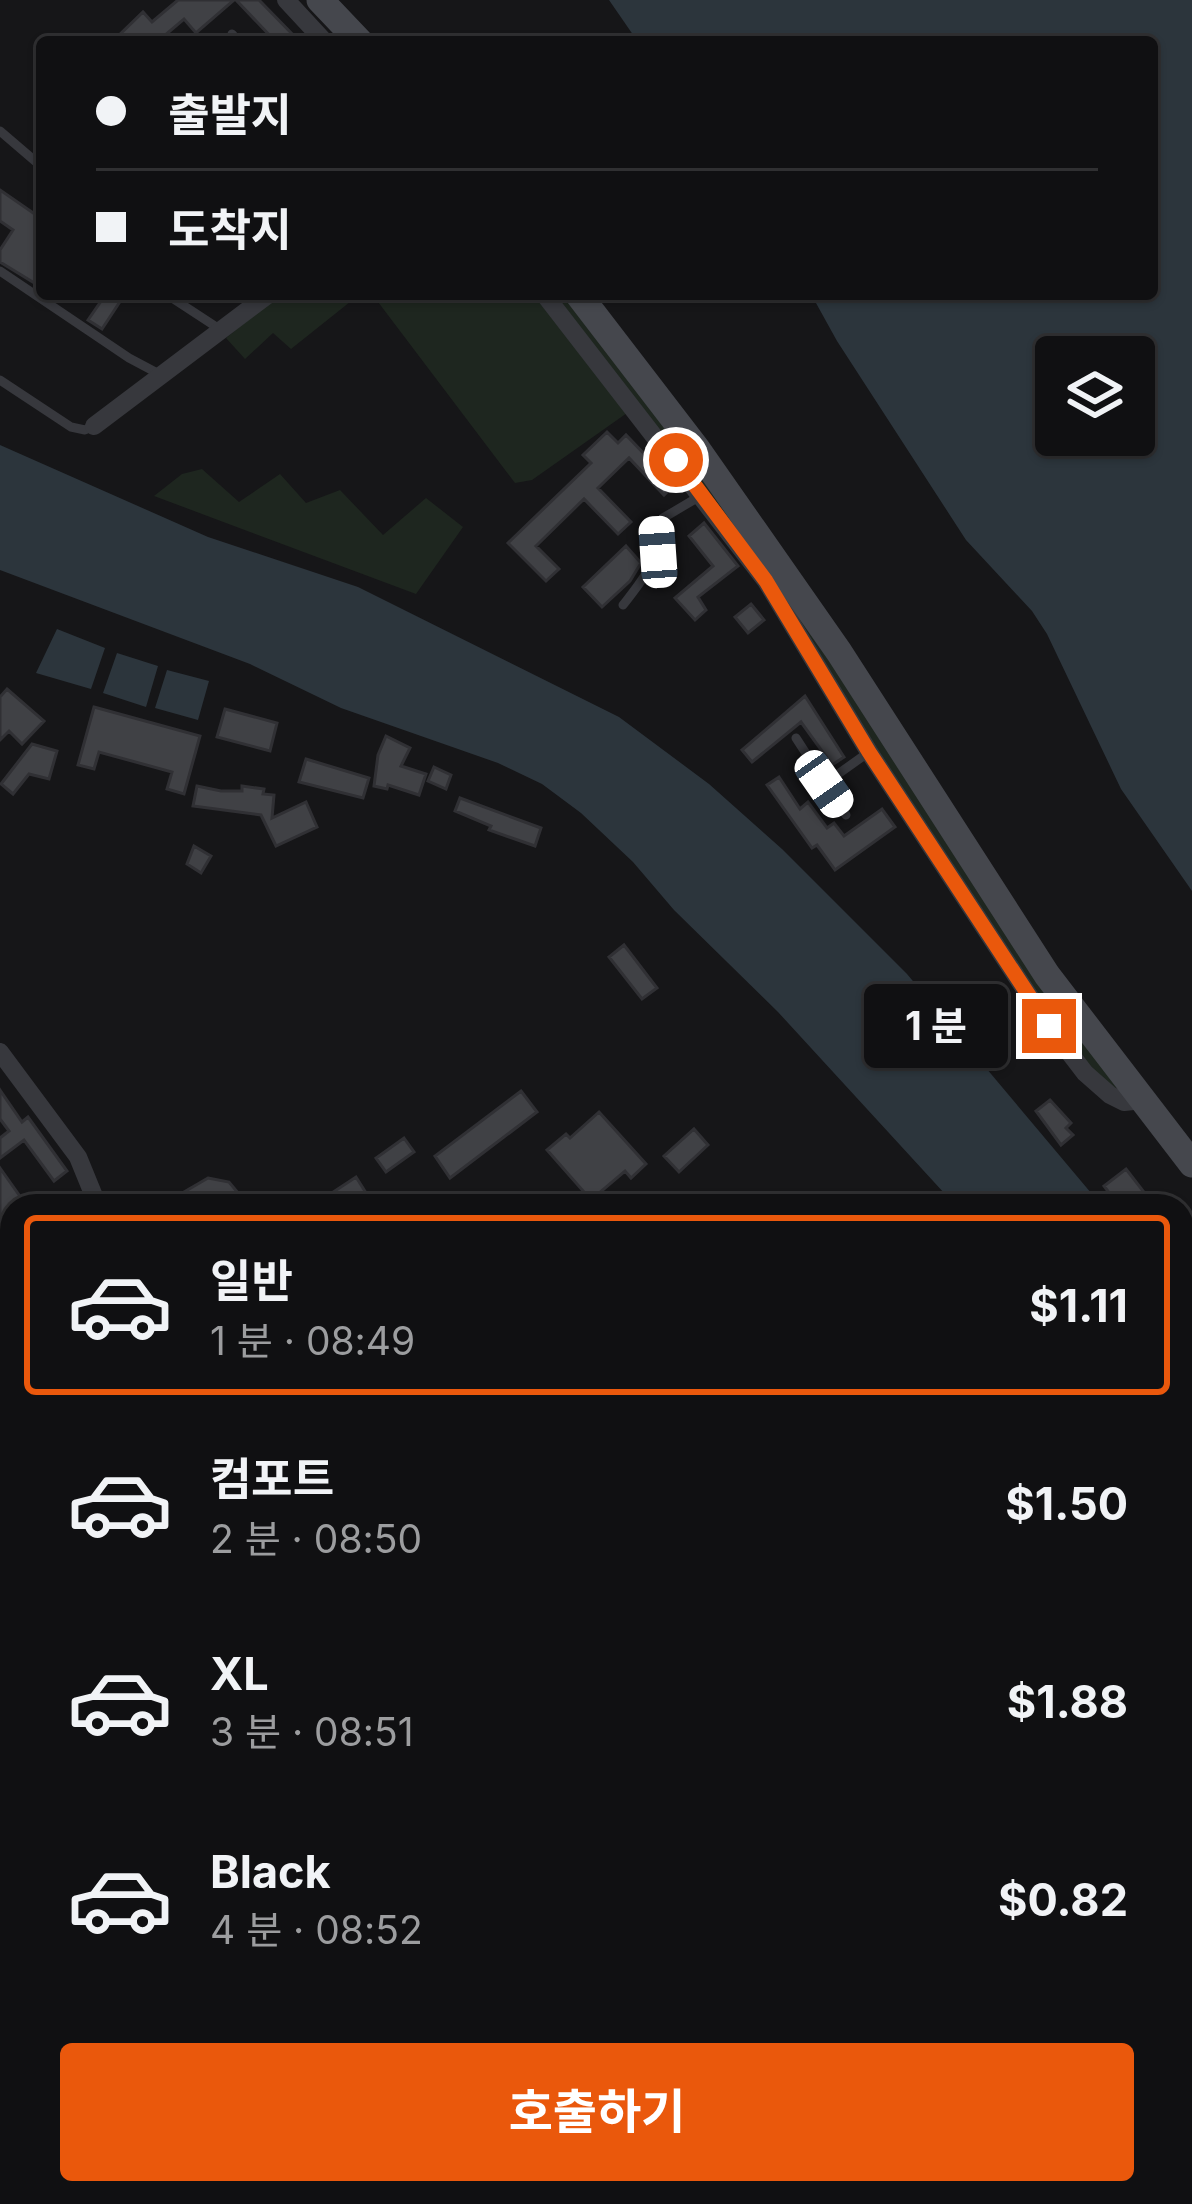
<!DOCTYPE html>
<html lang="ko">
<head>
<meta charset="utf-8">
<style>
  :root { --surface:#101012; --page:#19191b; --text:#f1f3f6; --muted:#9c9d9f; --line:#303032; --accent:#ea580c }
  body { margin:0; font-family:Inter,"Noto Sans KR",sans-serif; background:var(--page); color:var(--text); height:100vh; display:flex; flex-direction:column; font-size:45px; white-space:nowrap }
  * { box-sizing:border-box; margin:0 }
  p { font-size:39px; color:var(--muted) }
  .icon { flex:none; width:66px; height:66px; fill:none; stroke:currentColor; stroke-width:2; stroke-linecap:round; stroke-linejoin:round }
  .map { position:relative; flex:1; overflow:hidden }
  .details { position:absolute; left:0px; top:1194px; width:1194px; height:1011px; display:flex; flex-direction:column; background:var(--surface); border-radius:36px 36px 0 0; box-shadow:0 3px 9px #0004,0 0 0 3px var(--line) }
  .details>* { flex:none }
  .top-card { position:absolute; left:36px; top:36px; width:1122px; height:264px; border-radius:12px; box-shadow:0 3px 9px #0004,0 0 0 3px var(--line); display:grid; align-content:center; height:264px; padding:0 60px; background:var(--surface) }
  .controls { position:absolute; left:1035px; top:336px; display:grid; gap:24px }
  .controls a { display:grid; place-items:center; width:120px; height:120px; border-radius:12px; background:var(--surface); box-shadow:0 3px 9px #0004,0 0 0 3px var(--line); font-size:60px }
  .end { position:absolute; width:54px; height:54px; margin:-27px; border:15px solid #ea580c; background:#fff; box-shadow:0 0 0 6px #fff }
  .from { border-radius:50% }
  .bubble { position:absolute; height:84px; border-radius:12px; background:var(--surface); box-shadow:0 3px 9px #0004,0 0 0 3px var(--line); font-size:39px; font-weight:700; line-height:84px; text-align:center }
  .car { position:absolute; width:36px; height:72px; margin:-36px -18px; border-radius:15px; box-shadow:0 0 9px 3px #0007; background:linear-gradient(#fff 24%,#345 0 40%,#fff 0 76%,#345 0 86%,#fff 0) }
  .top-card b { display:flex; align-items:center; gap:42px; height:114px; font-size:45px }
  .top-card b+b { border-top:3px solid var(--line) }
  .top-card i { width:30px; height:30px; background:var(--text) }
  ul { padding:21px 0 0; list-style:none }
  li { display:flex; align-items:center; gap:36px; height:180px; margin:0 24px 18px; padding:0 36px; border:6px solid transparent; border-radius:12px }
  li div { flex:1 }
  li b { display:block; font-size:45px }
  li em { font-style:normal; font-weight:700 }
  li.on { border-color:var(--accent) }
  li>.icon { width:108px; height:108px; stroke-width:1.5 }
  .button { display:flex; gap:24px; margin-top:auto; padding:24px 60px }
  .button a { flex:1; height:138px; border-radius:12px; background:var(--accent); color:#fff; font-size:48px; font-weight:700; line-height:138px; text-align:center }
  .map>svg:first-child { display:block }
  .built { fill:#222225 }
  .green { fill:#1e261f }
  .water { fill:#2c353c; fill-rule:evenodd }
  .building { fill:#404145; stroke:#303034; stroke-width:3 }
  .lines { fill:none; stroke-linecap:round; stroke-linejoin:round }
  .lane { stroke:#37383d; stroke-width:9 }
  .street { stroke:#37383d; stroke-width:18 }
  .secondary { stroke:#45474d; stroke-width:27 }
  .route { stroke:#ea580c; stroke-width:15 }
</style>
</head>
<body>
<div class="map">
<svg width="1192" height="2204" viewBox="0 0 1192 2204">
  <rect width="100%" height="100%" fill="#161618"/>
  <path class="built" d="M1192 1842V2142L1182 2147V1850Z"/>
  <path class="green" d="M280 294H360L291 349 273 333 245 359 226 338Z
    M372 294H537L627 413 532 480 515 483Z
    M548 294H564L756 549 1119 1091 1108 1090 1032 995 778 596Z
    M202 469 239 502 280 474 306 503 340 490 383 535 426 498 463 527 416 594 154 496 182 474Z
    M12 2148V2193H89L84 2204H48L43 2198 29 2204H2L0 2173Z"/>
  <path class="water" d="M609 0H1192V891L1121 789 1047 634 1032 611 966 540 837 341 811 294H1152V42H638ZM1134 357V435H1056V357Z
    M0 445 208 537 358 587 619 717 709 784 782 849 907 974 1102 1206H956L778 1012 674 910 633 862 581 813 542 784 498 763 341 708 250 664 0 570Z
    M57 629 105 648 91 689 36 673Z
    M117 653 158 666 146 707 103 693Z
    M167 670 209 681 198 720 155 708Z
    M1182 1298 1192 1311V1473L1182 1462Z"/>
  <path class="building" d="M178 0H234L196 33 184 19 157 42H112L143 12 152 22Z
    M236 0H259L300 42H276Z
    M0 190 42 219V275L36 284 0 262V250L13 230 0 221Z
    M106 294H125L102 329 88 320Z
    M607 432 618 443 626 435 674 485 664 495 629 458 598 488 631 522 618 534 584 499 536 546 559 569 546 581 508 543 591 463 583 455Z
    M704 523 738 566 698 597 706 610 695 620 675 598 713 566 689 536Z
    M626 546 641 563 630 581 602 607 583 587Z
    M751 604 764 620 748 633 735 617Z
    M7 689 44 721 22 744 9 731 0 740V697Z
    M805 696 844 757 832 765 801 722 752 762 742 750Z
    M94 707 200 736 184 794 167 789 172 772 99 752 94 769 78 765Z
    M225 709 277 723 270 751 217 737Z
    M386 736 410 748 401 766 426 774 419 795 388 785 387 789 374 786 378 755Z
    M32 744 57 751 49 779 29 774 13 794 1 784Z
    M306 759 369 778 363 798 299 782Z
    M434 767 451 775 446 789 428 781Z
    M779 777 800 809 808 802 827 828 834 823 844 836 882 809 895 827 835 870 817 845 812 848 767 785Z
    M197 786 221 791H242V786L264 789 263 794 274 795 272 818 306 802 317 827 276 846 261 815 193 806Z
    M460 798 541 828 535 846 489 830 491 826 455 811Z
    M194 846 211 856 201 873 187 864Z
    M624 945 657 988 642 999 609 957Z
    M0 1090 22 1122 28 1117 67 1171 54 1181 24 1140 0 1158V1138L9 1131 0 1119Z
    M521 1091 537 1112 450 1178 435 1156Z
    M1050 1100 1071 1123 1066 1128 1073 1135 1061 1145 1036 1111Z
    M599 1112 646 1164 631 1178 625 1171 591 1200 547 1150 566 1134 570 1138Z
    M694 1129 708 1145 679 1172 664 1156Z
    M404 1138 414 1152 386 1172 376 1158Z
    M0 1168 24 1202 12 1206V1211L0 1219Z
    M1126 1169 1147 1196 1153 1206H1119L1104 1186Z
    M356 1177 368 1196 352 1206H312Z
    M208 1178 229 1182 249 1206H160Z"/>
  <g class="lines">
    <path class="lane" d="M232 34 239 42
      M0 131 42 167
      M0 271 129 358 161 375
      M166 294 221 330
      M0 380 71 427 85 430 94 426
      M623 605C644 578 659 562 656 527L663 518 702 495
      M796 738 846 815
      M824 784 869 752
      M785 2193 789 2204
      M363 2204 374 2193
      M1152 2204 1178 2193"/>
    <path class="street" d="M286 0 325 42
      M544 294 766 581 869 752 1049 1026 1085 1073 1110 1095 1124 1102 1143 1100
      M94 426 269 294
      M0 1052 78 1157 98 1206
      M0 2055 12 2003
      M0 2119 12 2120"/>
    <path class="secondary" d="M320 0 360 42
      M578 294 697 449 839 652 1047 975 1192 1164
      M1182 1784 1192 1797
      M0 1882 12 1847"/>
  </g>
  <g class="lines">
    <path class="route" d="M676 460 766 581 869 752 1049 1026"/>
  </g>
</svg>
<div class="controls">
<a><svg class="icon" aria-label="layers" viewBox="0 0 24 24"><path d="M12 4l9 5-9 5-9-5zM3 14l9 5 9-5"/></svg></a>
</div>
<i class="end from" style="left:676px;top:460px"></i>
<i class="end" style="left:1049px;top:1026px"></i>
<div class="bubble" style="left:864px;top:984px;width:144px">1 분</div>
<i class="car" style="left:658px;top:552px;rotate:356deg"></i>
<i class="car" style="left:824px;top:784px;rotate:145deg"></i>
<div class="top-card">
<b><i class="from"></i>출발지</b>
<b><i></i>도착지</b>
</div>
<section class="details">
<ul>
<li class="on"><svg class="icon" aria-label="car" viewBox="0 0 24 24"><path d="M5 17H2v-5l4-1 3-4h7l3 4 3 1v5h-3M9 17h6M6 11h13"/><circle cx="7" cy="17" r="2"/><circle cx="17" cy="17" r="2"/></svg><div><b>일반</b><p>1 분 · 08:49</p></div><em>$1.11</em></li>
<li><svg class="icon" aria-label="car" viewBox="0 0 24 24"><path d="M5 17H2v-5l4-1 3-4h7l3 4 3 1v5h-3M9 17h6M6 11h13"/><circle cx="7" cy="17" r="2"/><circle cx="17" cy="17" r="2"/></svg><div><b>컴포트</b><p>2 분 · 08:50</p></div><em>$1.50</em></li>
<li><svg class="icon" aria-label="car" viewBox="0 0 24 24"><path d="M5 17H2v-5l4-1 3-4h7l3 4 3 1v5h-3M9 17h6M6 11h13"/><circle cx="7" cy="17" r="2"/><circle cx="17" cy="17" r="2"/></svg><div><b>XL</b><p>3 분 · 08:51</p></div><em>$1.88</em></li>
<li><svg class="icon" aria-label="car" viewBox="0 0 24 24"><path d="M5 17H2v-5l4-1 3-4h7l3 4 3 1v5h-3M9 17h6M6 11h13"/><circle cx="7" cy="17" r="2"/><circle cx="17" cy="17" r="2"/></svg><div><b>Black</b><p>4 분 · 08:52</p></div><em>$0.82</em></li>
</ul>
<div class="button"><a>호출하기</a></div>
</section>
</div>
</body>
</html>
